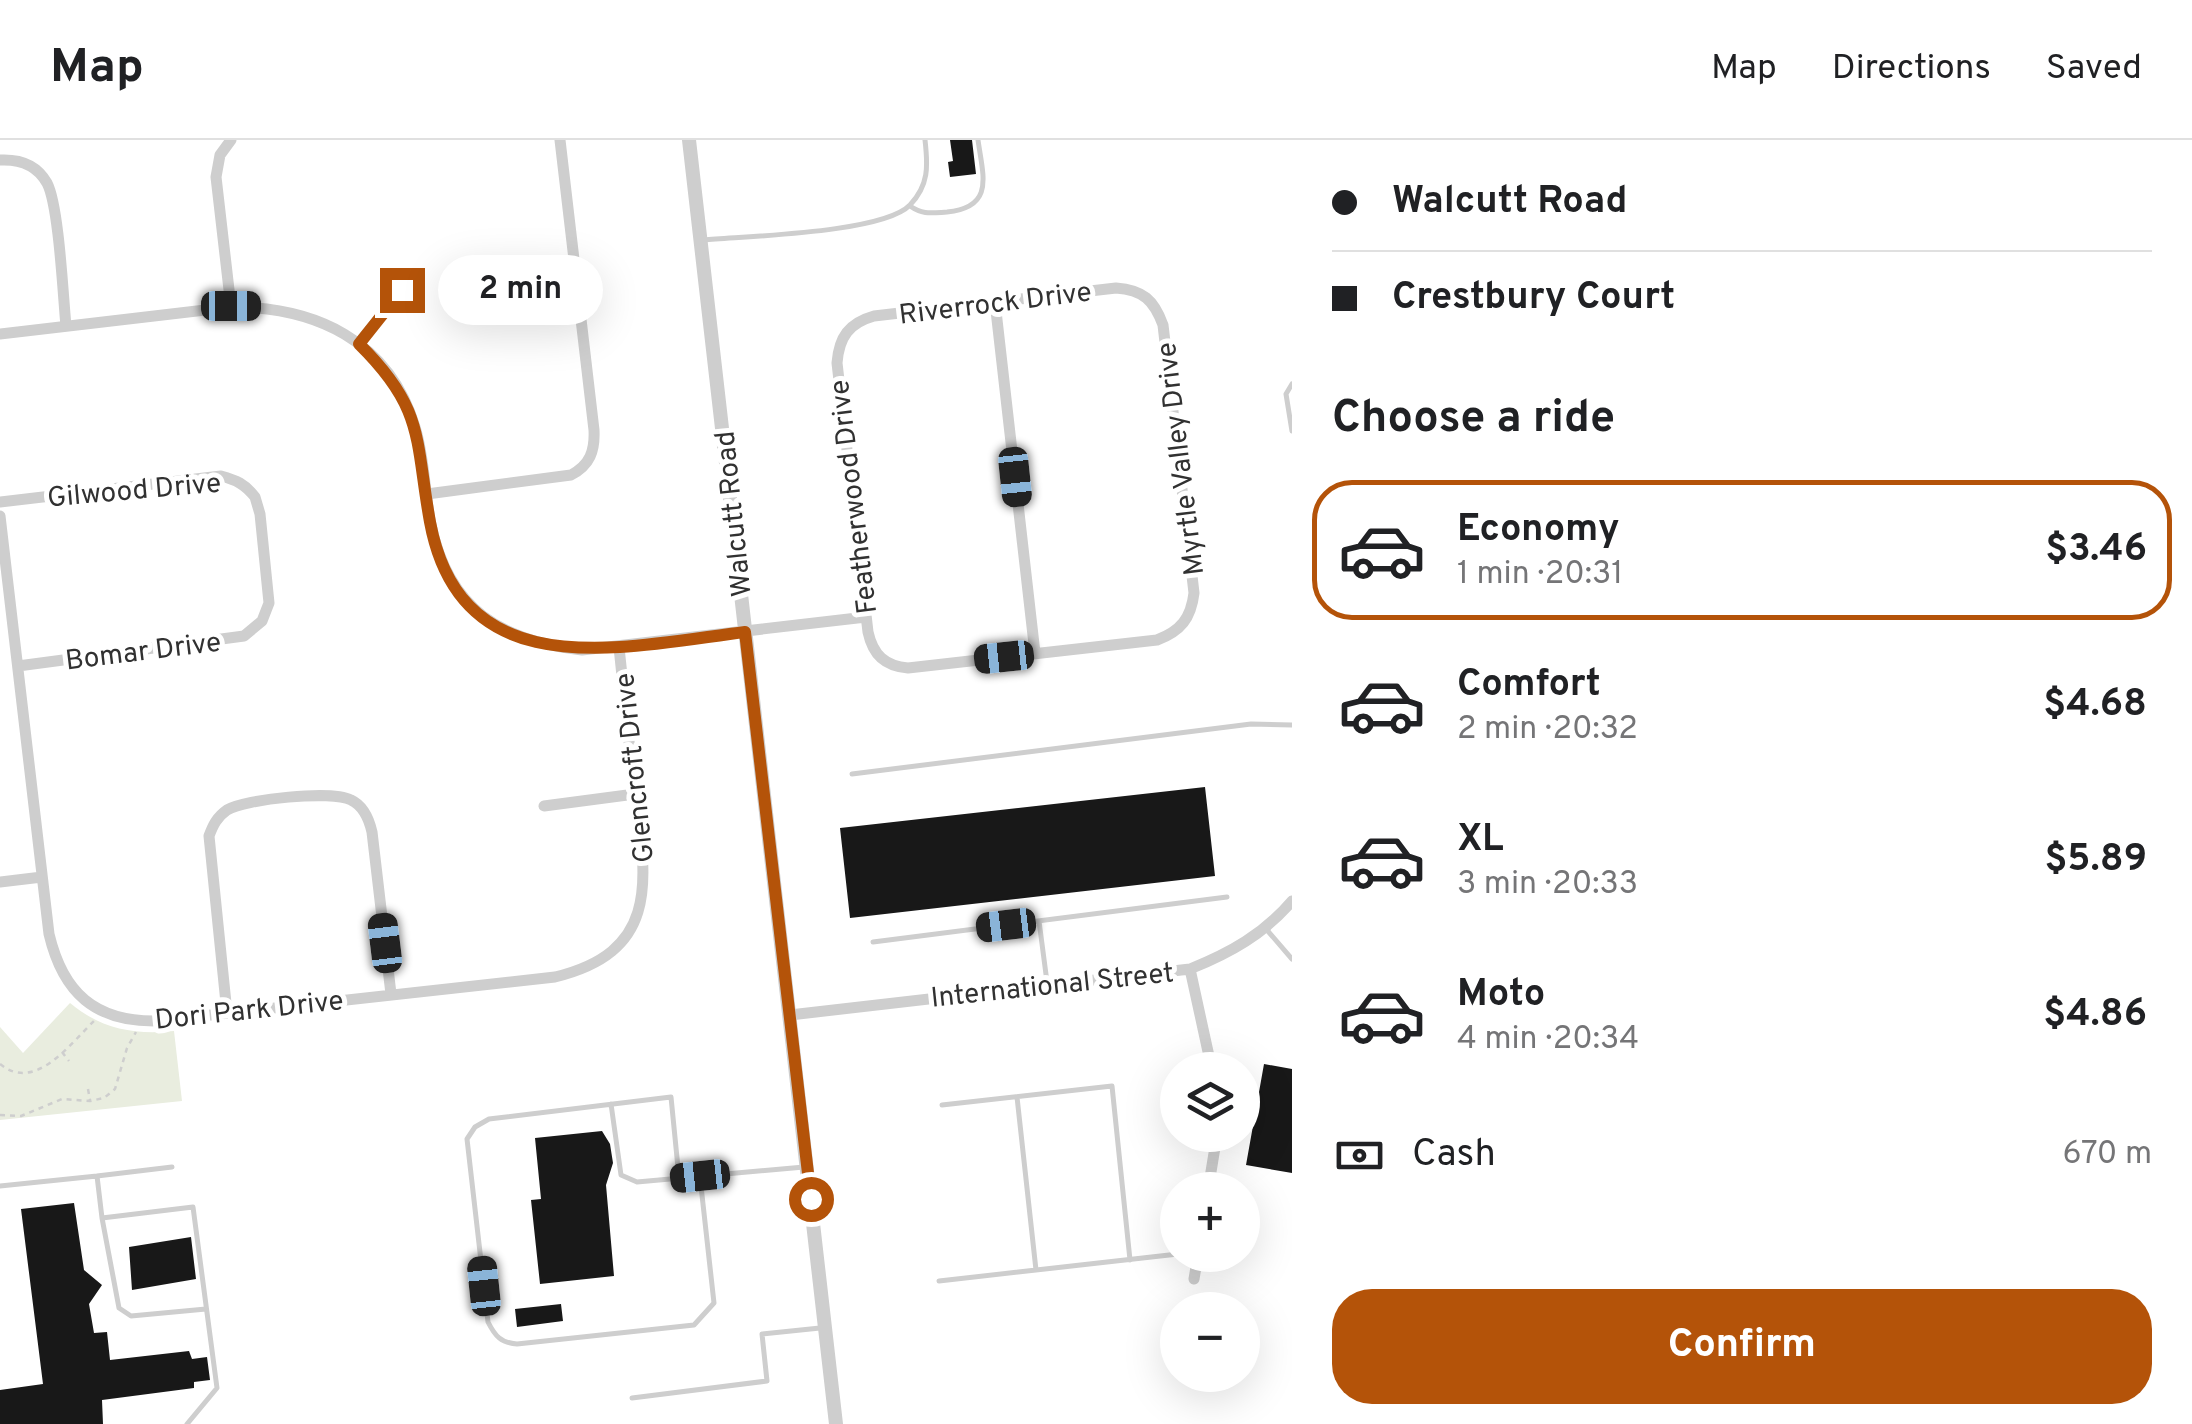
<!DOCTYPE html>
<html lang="en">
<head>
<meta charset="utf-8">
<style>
  :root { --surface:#fff; --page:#f6f6f6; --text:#202124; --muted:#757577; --line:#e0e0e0; --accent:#b45309 }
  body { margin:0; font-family:Overpass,sans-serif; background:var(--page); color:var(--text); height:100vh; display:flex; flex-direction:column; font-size:38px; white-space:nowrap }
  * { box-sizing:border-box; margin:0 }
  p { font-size:32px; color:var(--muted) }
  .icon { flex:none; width:55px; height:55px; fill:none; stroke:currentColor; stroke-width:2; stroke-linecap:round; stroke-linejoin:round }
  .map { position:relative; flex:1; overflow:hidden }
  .sheet { display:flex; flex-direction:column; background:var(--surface); width:900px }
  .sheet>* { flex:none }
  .guide { display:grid; align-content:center; height:220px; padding:0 40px; background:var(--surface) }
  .fabs { position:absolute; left:1160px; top:912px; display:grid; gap:20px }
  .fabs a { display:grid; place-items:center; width:100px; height:100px; border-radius:50%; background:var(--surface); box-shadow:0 10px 40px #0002; font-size:50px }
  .end { position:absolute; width:45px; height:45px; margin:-22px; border:12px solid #b45309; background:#fff; box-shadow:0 0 0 5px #fff }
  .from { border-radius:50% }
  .bubble { position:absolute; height:70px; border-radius:35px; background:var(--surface); box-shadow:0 10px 40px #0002; font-size:32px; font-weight:700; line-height:70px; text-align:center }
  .car { position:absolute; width:30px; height:60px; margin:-30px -15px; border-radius:12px; box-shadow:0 0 8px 2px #0007; background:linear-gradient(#222 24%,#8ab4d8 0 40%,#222 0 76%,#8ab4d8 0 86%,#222 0) }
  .guide b { display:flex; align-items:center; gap:35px; height:95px; font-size:38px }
  .guide b+b { border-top:2px solid var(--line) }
  .guide i { width:25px; height:25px; background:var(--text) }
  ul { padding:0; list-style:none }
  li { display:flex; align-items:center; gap:30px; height:140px; margin:0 20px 15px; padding:0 20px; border:5px solid transparent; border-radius:40px }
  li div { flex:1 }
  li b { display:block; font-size:38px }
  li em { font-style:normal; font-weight:700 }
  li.active { border-color:var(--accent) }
  li>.icon { width:90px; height:90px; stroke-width:1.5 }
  h2 { padding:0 40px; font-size:45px; line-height:120px }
  .pay { display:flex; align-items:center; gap:25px; height:110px; padding:0 40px; font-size:38px }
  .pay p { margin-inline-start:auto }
  .action { display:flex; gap:20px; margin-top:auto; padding:20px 40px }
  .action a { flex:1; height:115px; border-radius:40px; background:var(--accent); color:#fff; font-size:40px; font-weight:700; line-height:115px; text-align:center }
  header { display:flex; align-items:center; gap:60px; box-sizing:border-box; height:140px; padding:0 50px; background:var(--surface); border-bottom:2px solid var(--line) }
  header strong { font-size:48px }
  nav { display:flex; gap:55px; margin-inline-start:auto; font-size:35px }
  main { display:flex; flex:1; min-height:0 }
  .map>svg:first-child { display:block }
  .green { fill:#e9eddf }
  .building { fill:#181818 }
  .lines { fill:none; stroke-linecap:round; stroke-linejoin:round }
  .path { stroke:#cecece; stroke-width:2.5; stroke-dasharray:5 5; stroke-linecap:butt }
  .service { stroke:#cecece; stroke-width:5 }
  .minor { stroke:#cecece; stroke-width:11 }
  .tertiary { stroke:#cecece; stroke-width:14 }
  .route { stroke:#b45309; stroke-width:12 }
  .labels { text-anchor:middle; stroke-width:10; stroke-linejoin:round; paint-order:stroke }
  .street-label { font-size:28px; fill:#313131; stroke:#fff }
</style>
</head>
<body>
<header>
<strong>Map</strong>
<nav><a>Map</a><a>Directions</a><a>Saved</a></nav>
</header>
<main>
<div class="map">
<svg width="1292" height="1284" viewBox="0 0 1292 1284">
  <rect width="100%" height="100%" fill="#fff"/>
  <path class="green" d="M70 863C101 889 134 895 174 891L182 961 0 980V887L23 913Z"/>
  <path class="building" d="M950 0H972L976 34 950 37 948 22 953 21Z
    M1205 647 1215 736 850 778 840 688Z
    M1264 924 1292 929V1033L1246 1025Z
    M602 991 610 1004 613 1023 606 1045 614 1136 540 1144 531 1060 541 1059 535 998Z
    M74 1063 84 1130 102 1145 89 1164 94 1193 107 1192 110 1220 189 1211 192 1219 207 1217 210 1240 194 1242V1248L102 1260 103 1284H0V1250L43 1244 21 1069Z
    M191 1097 196 1139 132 1150 129 1107Z
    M561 1164 563 1181 517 1187 515 1169Z"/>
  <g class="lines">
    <path class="path" d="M62 912 69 921
      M0 924C35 953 70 904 94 881
      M88 949 90 960
      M0 975 21 976 62 959 90 961 104 958 115 949 127 908 136 892"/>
    <path class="service" d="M910 66C923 75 931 73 947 72 995 67 983 36 978 0
      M704 100C747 96 883 93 910 65 929 45 928 26 925 0
      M1292 244 1286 254 1292 291
      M852 634 1251 584 1292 585
      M1039 781 1047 842
      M1267 790 1292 819
      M873 802 1227 757
      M1017 957 1036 1130
      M611 964 621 1035 637 1042 804 1027
      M942 965 1112 946 1130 1120
      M97 1036 172 1027
      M679 1038 671 957 489 979 475 987 467 999 488 1182C495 1196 501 1203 517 1204L694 1185 714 1163 700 1037
      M0 1046 97 1036 102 1078 193 1067 217 1248 187 1284
      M102 1078 119 1168 131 1176 206 1169
      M939 1141 1178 1114
      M632 1258 767 1241 762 1194 820 1188"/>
    <path class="minor" d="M231 0 220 15 216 37 231 167
      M0 20C20 19 37 25 47 43 59 66 63 156 66 186
      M1116 148C1143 150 1154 160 1163 185L1194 453C1191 478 1181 491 1157 500L908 528C885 526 873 515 868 492L837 223C839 197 849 183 874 176Z
      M995 162 1035 513
      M0 194 231 167C315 167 389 200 415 287 425 319 424 352 431 385 449 470 501 501 582 510L866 477
      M359 203 402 150
      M427 354 571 335C590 325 595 311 594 290L560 0
      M0 362 221 336C236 340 245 344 255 357L260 374 269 463 262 481 244 496 18 526
      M0 376 49 794C63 853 95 882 157 881L555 837C662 811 646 738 635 653 629 604 624 555 619 507
      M544 666 635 654
      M0 742 42 737
      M1190 829 1212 930
      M227 873 209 696C213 685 217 677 227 670 245 659 332 650 351 660 364 666 369 679 372 692L391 854
      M790 875 1190 829C1230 813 1264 794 1292 761
      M1208 1050 1217 995
      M1194 1139 1198 1115"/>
    <path class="tertiary" d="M689 0 836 1284"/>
  </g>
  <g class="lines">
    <path class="route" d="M402 150 359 204C425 269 415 299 430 382 461 549 624 507 745 492L811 1059"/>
  </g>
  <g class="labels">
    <g class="street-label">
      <text transform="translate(995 162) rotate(-7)" y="10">Riverrock Drive</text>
      <text transform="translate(1179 319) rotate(-97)" y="10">Myrtle Valley Drive</text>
      <text transform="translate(134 349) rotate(-5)" y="10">Gilwood Drive</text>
      <text transform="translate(852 357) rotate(-97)" y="10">Featherwood Drive</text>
      <text transform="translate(732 374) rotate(-96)" y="10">Walcutt Road</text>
      <text transform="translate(143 510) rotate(-7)" y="10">Bomar Drive</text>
      <text transform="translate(633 628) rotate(-96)" y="10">Glencroft Drive</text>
      <text transform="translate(1052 844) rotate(-6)" y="10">International Street</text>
      <text transform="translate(249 869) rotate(-6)" y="10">Dori Park Drive</text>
    </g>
  </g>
</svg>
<div class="fabs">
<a><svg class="icon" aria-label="layers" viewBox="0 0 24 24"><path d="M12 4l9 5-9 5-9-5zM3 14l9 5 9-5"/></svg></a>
<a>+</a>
<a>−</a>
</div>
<i class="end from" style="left:811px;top:1059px"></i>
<i class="end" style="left:402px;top:150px"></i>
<div class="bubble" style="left:438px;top:115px;width:165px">2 min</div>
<i class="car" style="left:231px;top:166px;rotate:90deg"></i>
<i class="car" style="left:1015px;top:337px;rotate:174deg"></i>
<i class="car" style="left:1004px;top:517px;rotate:264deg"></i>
<i class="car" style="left:1006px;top:785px;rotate:263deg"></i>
<i class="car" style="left:385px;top:803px;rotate:353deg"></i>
<i class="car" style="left:700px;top:1036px;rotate:264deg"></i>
<i class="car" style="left:484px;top:1146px;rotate:354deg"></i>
</div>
<section class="sheet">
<div class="guide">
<b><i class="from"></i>Walcutt Road</b>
<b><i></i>Crestbury Court</b>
</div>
<h2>Choose a ride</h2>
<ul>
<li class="active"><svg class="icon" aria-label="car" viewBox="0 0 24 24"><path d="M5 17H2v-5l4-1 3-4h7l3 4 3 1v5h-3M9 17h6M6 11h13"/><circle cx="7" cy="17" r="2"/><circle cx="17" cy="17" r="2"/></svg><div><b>Economy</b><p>1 min · 20:31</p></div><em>$3.46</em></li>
<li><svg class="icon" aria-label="car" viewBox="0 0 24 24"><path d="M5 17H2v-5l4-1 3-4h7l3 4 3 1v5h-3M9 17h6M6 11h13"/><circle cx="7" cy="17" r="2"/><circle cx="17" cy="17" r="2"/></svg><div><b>Comfort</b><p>2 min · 20:32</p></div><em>$4.68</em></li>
<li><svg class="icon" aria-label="car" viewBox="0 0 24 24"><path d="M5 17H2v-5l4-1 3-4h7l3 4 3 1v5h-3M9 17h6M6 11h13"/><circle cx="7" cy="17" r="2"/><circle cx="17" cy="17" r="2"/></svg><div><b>XL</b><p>3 min · 20:33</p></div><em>$5.89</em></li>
<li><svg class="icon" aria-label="car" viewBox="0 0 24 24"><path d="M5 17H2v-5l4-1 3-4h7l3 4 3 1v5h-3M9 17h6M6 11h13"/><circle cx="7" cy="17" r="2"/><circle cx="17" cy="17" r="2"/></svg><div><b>Moto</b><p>4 min · 20:34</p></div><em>$4.86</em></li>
</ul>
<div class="pay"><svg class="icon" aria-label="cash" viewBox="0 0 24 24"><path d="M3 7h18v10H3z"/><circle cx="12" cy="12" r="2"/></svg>Cash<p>670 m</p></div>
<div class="action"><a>Confirm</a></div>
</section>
</main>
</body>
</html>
